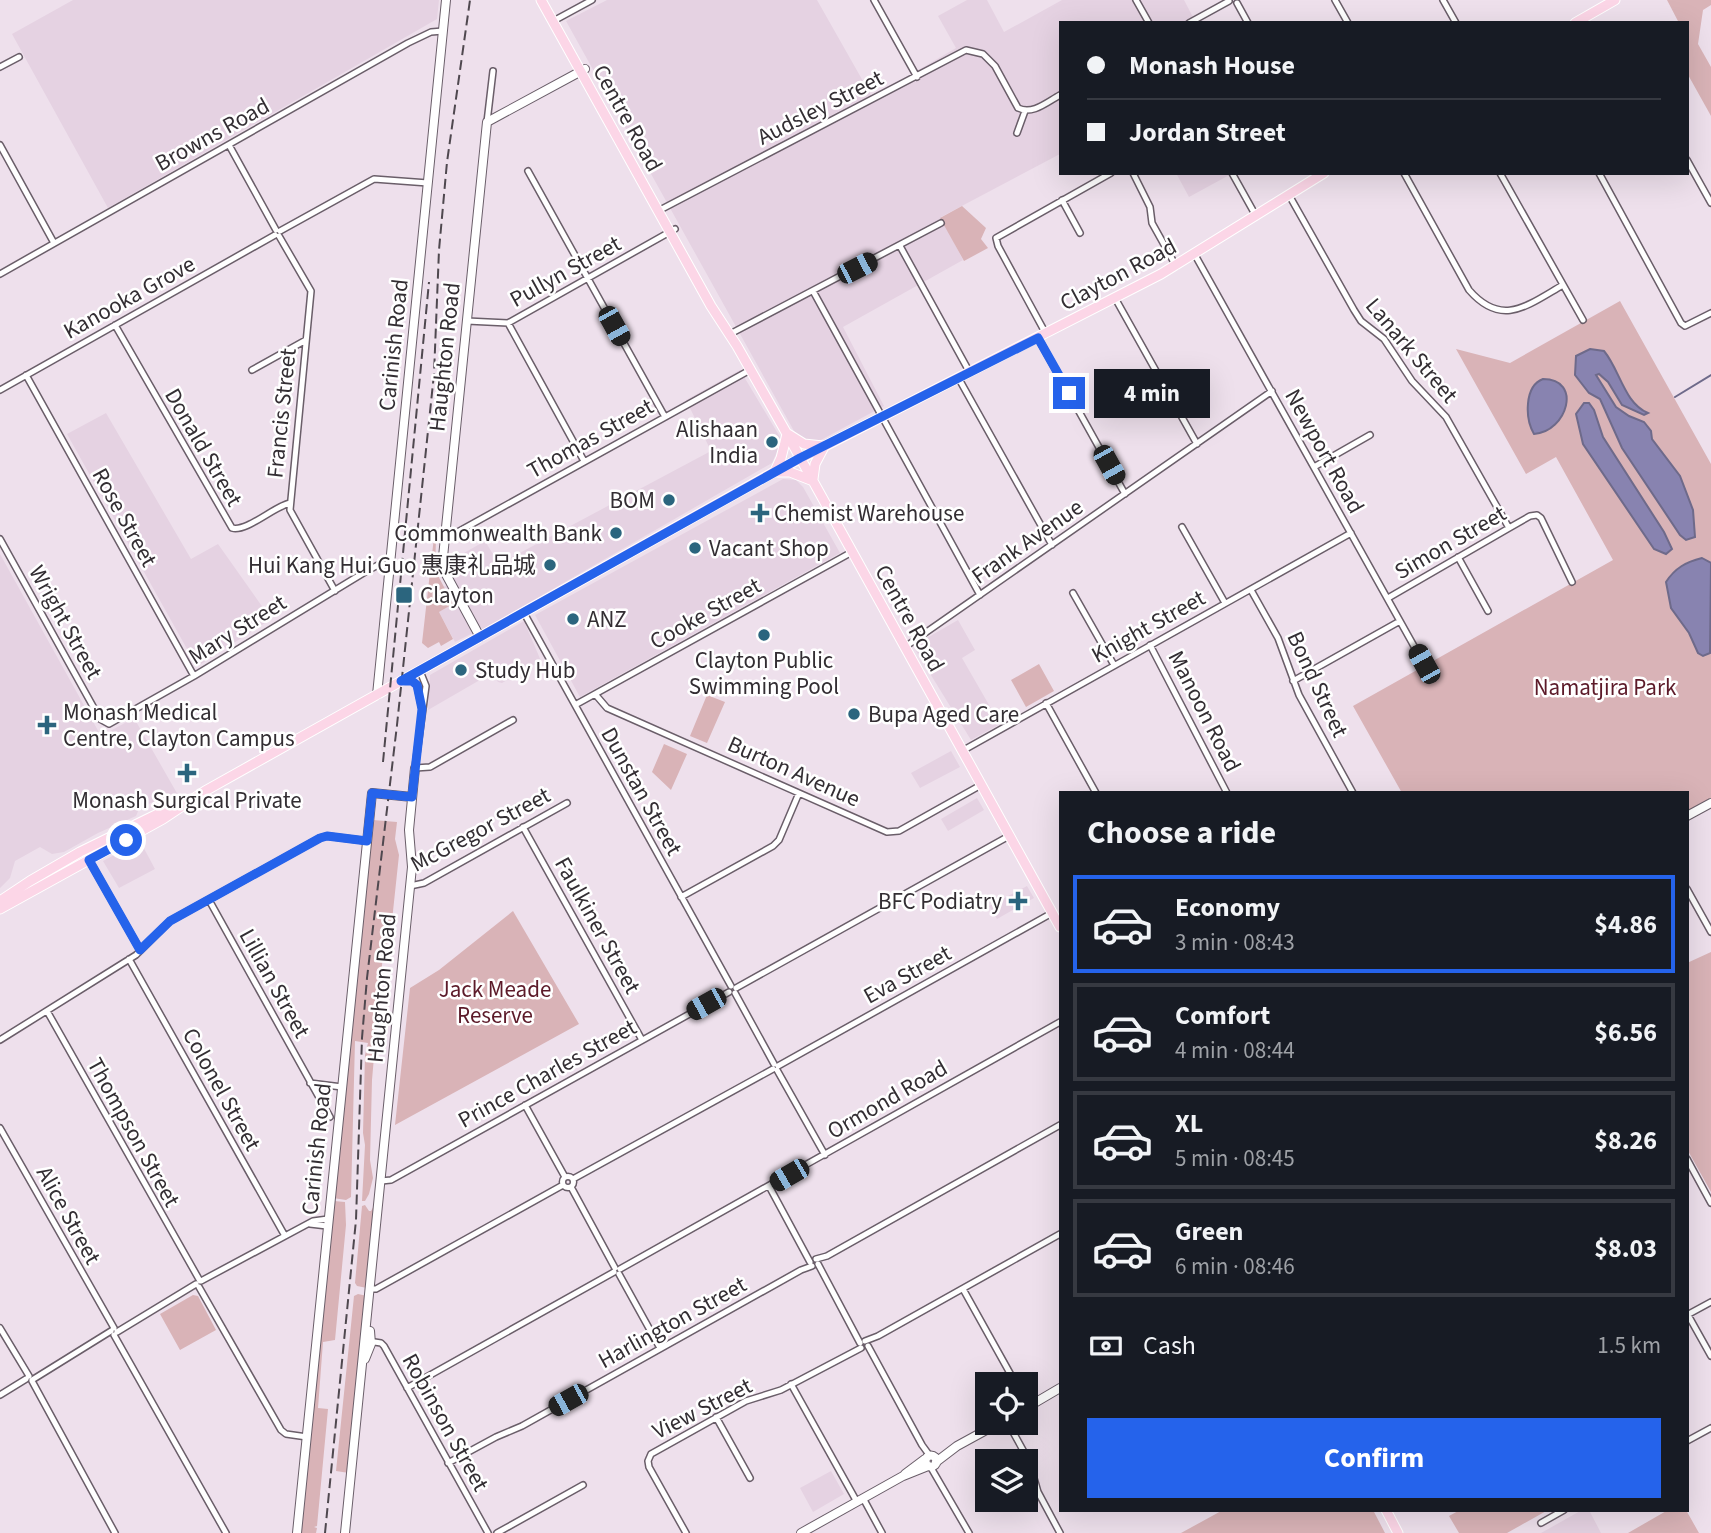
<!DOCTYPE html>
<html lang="en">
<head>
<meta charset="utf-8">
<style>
  :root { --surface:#171b24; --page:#242831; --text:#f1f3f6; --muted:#9ea1a6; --line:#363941; --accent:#2563eb }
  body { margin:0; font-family:"Source Sans 3","Noto Sans SC",sans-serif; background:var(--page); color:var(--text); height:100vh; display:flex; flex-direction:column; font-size:26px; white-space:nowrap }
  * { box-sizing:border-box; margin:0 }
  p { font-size:23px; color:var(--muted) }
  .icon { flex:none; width:38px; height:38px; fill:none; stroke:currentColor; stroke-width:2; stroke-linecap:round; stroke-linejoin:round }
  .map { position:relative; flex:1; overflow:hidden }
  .side { position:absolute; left:1059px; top:791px; width:630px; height:721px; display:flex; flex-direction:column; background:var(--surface); border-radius:0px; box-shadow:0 7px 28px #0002 }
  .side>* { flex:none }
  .hud { position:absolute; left:1059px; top:21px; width:630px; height:154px; border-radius:0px; box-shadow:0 7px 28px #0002; display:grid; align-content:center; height:154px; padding:0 28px; background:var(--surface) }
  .controls { position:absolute; left:975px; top:1372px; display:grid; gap:14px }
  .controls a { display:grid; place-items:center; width:63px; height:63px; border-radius:0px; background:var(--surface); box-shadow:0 7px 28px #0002; font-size:35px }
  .end { position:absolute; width:32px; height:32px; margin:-16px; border:9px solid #2563eb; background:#fff; box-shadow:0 0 0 4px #fff }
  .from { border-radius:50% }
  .bubble { position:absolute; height:49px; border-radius:0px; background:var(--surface); box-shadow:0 7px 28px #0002; font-size:23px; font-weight:700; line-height:49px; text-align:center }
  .car { position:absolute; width:21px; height:42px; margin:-21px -10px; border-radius:9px; box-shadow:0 0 5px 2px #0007; background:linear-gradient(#222 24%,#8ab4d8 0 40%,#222 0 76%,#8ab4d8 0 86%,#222 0) }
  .hud b { display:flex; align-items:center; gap:24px; height:66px; font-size:26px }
  .hud b+b { border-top:2px solid var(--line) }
  .hud i { width:18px; height:18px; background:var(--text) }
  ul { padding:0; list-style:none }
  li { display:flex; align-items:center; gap:21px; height:98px; margin:0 14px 10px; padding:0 14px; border:4px solid var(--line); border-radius:0px }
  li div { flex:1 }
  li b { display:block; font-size:26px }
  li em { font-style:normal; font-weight:700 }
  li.active { border-color:var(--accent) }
  li>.icon { width:63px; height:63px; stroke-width:1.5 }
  h2 { padding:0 28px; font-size:32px; line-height:84px }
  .pay { display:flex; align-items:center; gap:18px; height:77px; padding:0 28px; font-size:26px }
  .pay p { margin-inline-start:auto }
  .action { display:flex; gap:14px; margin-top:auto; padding:14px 28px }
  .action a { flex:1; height:80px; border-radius:0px; background:var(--accent); color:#fff; font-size:28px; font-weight:700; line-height:80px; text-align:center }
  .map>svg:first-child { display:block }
  .built { fill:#e5d2e2 }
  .green { fill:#d9b3b7 }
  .water { fill:#8883b0; stroke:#6e6a8a; stroke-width:2 }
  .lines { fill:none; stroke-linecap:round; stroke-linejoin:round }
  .stream { stroke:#6e6a8a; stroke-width:2 }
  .street-casing { stroke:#6a5e69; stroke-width:8 }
  .secondary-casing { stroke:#6a5e69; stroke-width:10 }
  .primary-casing { stroke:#fff; stroke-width:11 }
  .street { stroke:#fff; stroke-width:5 }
  .secondary { stroke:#fff; stroke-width:8 }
  .primary { stroke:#fcd6e7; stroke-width:9 }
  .rail { stroke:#4f484f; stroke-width:2; stroke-dasharray:10 5; stroke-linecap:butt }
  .route { stroke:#2563eb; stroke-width:9 }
  .poi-dot { fill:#2b657e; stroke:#fff; stroke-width:2.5 }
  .labels { text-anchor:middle; stroke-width:5; stroke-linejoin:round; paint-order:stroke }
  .street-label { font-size:23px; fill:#332e33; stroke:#fff }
  .poi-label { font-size:23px; fill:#332e33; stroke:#fff; text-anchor:start }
  .park-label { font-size:23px; fill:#5c1a29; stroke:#fff }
</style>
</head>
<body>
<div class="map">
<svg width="1711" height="1533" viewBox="0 0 1711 1533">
  <rect width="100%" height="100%" fill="#eee0ec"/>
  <path class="built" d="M73 0H439L437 19 108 208 12 34Z
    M607 0H817L872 97 956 48 938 16 967 0H987L1004 32 1062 0H1184L1196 23H1060V154L941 217 963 260 843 327 884 406 819 441 805 440 794 431 566 21Z
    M1176 173H1233L1189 197Z
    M740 370 780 437 781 443 772 463 483 629 479 626 448 567 450 561 485 541 499 564 711 451 686 400Z
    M106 413 191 559 218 544 271 619 198 666 196 665 67 434Z
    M783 479 796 480 803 487 840 553 580 697 535 615Z
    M0 554 101 736 134 718 178 795 159 799 139 809 136 816 98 833 64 852 52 854 40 847 15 861 10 878 0 888Z
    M447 585 473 633 455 642 439 612 453 604 443 587Z
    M958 620 975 650 962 658 1000 724 971 740 913 646Z
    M524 621 541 661 502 683 498 682 492 673 428 710 430 675Z
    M951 751 960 767 920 788 911 773Z
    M977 798 984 810 948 831 941 819Z
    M140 841 155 869 119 888 103 861Z
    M1027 886 1034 898 997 919 989 906Z
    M831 1471 844 1494 813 1512 800 1488Z
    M1582 1510H1589L1601 1533H1541Z"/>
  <path class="green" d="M1667 0H1711V5L1703 10 1698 44 1711 67V116L1687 73V23H1679Z
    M962 206 986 228 981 239 988 248 964 261 940 218Z
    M1620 301 1711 464V798L1687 811V793H1402L1353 706 1613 560 1556 457 1526 474 1456 349 1510 363Z
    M434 537 436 538 435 570 453 604 439 612 453 639 441 646 439 642 428 648 422 643Z
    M1039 664 1054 691 1026 707 1011 680Z
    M707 695 725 702 707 743 690 736Z
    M664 744 687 754 671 790 652 772Z
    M373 820 397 822 395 839 399 855 391 930 383 954 372 1080 370 1160 373 1178 369 1194 365 1201H362L365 1145 363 1133 365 1055 368 1043 355 1041 351 1197 346 1200 333 1198Z
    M513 911 579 1024 395 1125 410 988 439 970Z
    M1711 952V1192L1687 1149V963Z
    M334 1201 345 1202 346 1225 335 1340 323 1342 318 1408 328 1409 317 1526 314 1527 317 1528 316 1533H300Z
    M375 1204 367 1288 357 1286 355 1283 362 1206 365 1205 369 1211H371Z
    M358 1294 367 1296 349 1473 336 1471 354 1296Z
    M193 1295 198 1296 216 1330 180 1350 160 1314Z
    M1223 1510H1373L1385 1533H1181Z
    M1460 1510H1548L1507 1533H1459L1449 1516Z
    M1668 1510H1686L1699 1533H1628Z"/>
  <path class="water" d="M1590 349 1604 351C1620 370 1624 403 1648 413L1644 415 1622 405 1608 382 1599 374 1596 375 1616 407 1629 416 1644 422 1651 431 1652 439 1680 476 1693 510 1695 537 1686 540 1680 535 1622 448 1600 399 1589 393 1575 375 1576 356Z
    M1543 379C1583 379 1567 432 1534 434 1525 419 1524 386 1543 379Z
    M1584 403H1589L1594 410 1603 437 1664 532 1672 549 1666 554 1654 549 1583 444 1576 414Z
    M1702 558 1711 563 1710 653 1703 656 1698 653 1689 633 1671 608 1666 582C1675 568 1686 562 1702 558Z"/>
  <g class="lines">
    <path class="stream" d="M1675 397 1711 375"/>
    <defs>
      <path id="street" d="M874 0 917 77
        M1136 0 1149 23
        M1335 0 1348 23
        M1443 0 1456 23
        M1237 3 1248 23
        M557 19 592 0
        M1189 23 1229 1
        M0 67 19 57
        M487 122 493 71
        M1017 133 1025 111
        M0 145 54 243
        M229 145 276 230
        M1687 160 1711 203
        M528 171 665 417
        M1133 173 1150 207 1152 223 1176 266
        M1232 173 1256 216
        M1404 173 1469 290C1502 328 1528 305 1563 285
        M1500 173 1583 320
        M1599 173 1681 323 1685 326 1711 313
        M1289 195 1354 310 1361 321 1384 339 1412 381 1446 417 1509 528
        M1062 200 1080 233
        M658 211 966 50 983 54 995 66 1018 108C1033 115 1047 102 1060 95
        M280 231 374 179 428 183
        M279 236 311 291 290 510 335 591
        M900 246 970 373
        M1195 255 1424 664
        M0 274 408 43 431 32 443 31
        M813 291 980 595
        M1115 298 1197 444
        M467 321 508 323 675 229
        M508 323 584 461
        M115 325 232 528C247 532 273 507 290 503
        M730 334 941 223
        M1046 334 998 246 996 238 1111 173
        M1038 338 1125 494
        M252 370 306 340
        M26 375 194 676
        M959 379 1052 545
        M0 390 275 235
        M1314 467 1370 435
        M1182 527 1225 603
        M446 535 454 534 750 370
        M0 539 100 719 109 724 194 676 365 572 378 565 390 564
        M1458 557 1488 611
        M1251 590 1278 638 1299 695 1353 793
        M1073 593 1114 665
        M1388 598 1509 528 1530 516 1537 515 1541 518 1572 582
        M524 613 731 986
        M1150 645 1227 793
        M905 647 1272 391
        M420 671 426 686 415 768 430 767 513 720
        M405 681H412L417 685 422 709
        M1293 681 1400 621
        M595 694 607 708 887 832 899 831 981 785
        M1046 703 1096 793
        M575 705 852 552
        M962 751 1351 533
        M523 827 642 1040
        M89 860 140 950
        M410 886 424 883 567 803
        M1687 889 1711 932
        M681 897 773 846 779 840 799 793
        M209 900 330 1117
        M129 959 285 1236
        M736 988 1009 836
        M735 993 774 1064
        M47 1011 200 1281
        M0 1040 136 955 170 921 320 838 327 836 367 841
        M778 1066 1052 913
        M777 1070 825 1155
        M310 1083 342 1087
        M525 1105 565 1177
        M0 1128 114 1328
        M1687 1159 1711 1203
        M562.5 1182a5.5 5.5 0 1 1 11 0a5.5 5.5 0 1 1-11 0Z
        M573 1179 773 1069
        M381 1181 391 1180 729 992
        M769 1186 810 1262
        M571 1187 615 1268
        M310 1224 327 1226
        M816 1259 827 1256 1060 1125
        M818 1264 860 1343
        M620 1269 1060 1022
        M619 1274 660 1348
        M201 1281 313 1221 328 1219
        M199 1287 281 1430 286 1434 307 1437
        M371 1289H376L563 1185
        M963 1289 1016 1384
        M1687 1315 1711 1302
        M1688 1315 1711 1356
        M0 1328 29 1376
        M117 1332 196 1284
        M114 1335 226 1533
        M368 1341 381 1343 384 1346 488 1533
        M865 1341 878 1336 1060 1234
        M868 1346 922 1445 930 1456
        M32 1380 111 1331
        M32 1381 115 1533
        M791 1384 857 1502
        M407 1388 614 1272
        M0 1395 26 1379
        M716 1417 750 1478
        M1008 1423 1029 1461 1038 1492 1060 1533
        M1687 1441 1711 1428
        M448 1463 496 1437 522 1426 801 1270 812 1266
        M930 1466 969 1533
        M863 1498 882 1533
        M1541 1523 1564 1510
        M497 1533 583 1485
        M686 1533 649 1467 648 1461 651 1454 746 1401 781 1390 861 1348"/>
      <path id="secondary" d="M480 637 442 567 487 122 585 69
        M377 695 446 0
        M1687 816 1711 803
        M365 1359 371 1344 370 1331
        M1026 1408 1060 1388
        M925.5 1461a5.5 5.5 0 1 1 11 0a5.5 5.5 0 1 1-11 0Z
        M936 1462 957 1446 999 1423
        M905 1474 925 1459
        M297 1533 372 793 412 797
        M345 1533 412 867 409 830 415 768
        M801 1533 903 1476 928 1466"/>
      <path id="primary" d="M541 0 711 306 737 346 787 434 1060 927
        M1575 23 1615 0
        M788 434 804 444 823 446
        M775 471 781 458 787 434
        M778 472H790L813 481
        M813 479 815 464 824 447
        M0 901 30 881 80 852 176 805
        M0 909 163 819 205 791 774 472 1161 274 1324 173
        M1386 1510 1398 1533"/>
    </defs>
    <use href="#street" class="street-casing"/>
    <use href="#secondary" class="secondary-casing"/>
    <use href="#primary" class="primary-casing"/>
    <use href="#street" class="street"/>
    <use href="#secondary" class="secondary"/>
    <use href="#primary" class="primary"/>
    <path class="rail" d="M383 762 429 282
      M325 1533 356 1220 362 1038 367 978 397 725 434 374 439 250 447 162 470 0"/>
  </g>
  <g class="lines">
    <path class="route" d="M126 840 89 860 140 950 170 921 320 838 327 836 367 841 372 793 412 797 422 709 417 685 412 681H401L800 458 1038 338 1069 393"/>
  </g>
  <g class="poi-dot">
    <circle cx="772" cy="442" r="7"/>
    <circle cx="669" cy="500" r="7"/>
    <path d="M756.5 502.5h7v7h7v7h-7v7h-7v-7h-7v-7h7z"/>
    <circle cx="616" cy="533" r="7"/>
    <circle cx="695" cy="548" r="7"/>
    <circle cx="550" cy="565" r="7"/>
    <rect x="395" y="586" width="18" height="18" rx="3.5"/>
    <circle cx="573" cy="619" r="7"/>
    <circle cx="764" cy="635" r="7"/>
    <circle cx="461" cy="670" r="7"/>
    <circle cx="854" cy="714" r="7"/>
    <path d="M43.5 714.5h7v7h7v7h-7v7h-7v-7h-7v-7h7z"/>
    <path d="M183.5 762.5h7v7h7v7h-7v7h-7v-7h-7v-7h7z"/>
    <path d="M1014.5 890.5h7v7h7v7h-7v7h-7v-7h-7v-7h7z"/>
  </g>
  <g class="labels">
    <g class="street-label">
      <text transform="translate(820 107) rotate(-27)" y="8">Audsley Street</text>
      <text transform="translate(628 118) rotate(61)" y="8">Centre Road</text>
      <text transform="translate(212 134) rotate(-29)" y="8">Browns Road</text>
      <text transform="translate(565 271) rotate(-29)" y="8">Pullyn Street</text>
      <text transform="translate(1118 274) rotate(-28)" y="8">Clayton Road</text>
      <text transform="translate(129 297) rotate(-29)" y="8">Kanooka Grove</text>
      <text transform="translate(393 345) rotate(-84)" y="8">Carinish Road</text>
      <text transform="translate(1412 350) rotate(50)" y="8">Lanark Street</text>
      <text transform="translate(444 357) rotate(-84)" y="8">Haughton Road</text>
      <text transform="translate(281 413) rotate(-84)" y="8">Francis Street</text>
      <text transform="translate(590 438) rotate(-29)" y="8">Thomas Street</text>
      <text transform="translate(204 447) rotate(60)" y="8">Donald Street</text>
      <text transform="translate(1325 451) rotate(61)" y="8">Newport Road</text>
      <text transform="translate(125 517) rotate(61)" y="8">Rose Street</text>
      <text transform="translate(1027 541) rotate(-35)" y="8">Frank Avenue</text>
      <text transform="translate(1450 542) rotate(-30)" y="8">Simon Street</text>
      <text transform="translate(705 613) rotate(-29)" y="8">Cooke Street</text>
      <text transform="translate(910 618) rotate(61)" y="8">Centre Road</text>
      <text transform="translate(66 622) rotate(61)" y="8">Wright Street</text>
      <text transform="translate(1148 626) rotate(-29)" y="8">Knight Street</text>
      <text transform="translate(237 629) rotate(-32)" y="8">Mary Street</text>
      <text transform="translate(1318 684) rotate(65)" y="8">Bond Street</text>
      <text transform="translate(1205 711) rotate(63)" y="8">Manoon Road</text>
      <text transform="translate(794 771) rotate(24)" y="8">Burton Avenue</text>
      <text transform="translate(642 791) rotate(61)" y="8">Dunstan Street</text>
      <text transform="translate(480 829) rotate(-28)" y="8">McGregor Street</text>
      <text transform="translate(598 925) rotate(61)" y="8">Faulkiner Street</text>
      <text transform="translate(907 974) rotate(-29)" y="8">Eva Street</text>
      <text transform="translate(275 983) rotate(61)" y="8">Lillian Street</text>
      <text transform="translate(381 988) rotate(-85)" y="8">Haughton Road</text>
      <text transform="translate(547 1073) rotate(-29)" y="8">Prince Charles Street</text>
      <text transform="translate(222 1089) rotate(61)" y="8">Colonel Street</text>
      <text transform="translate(887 1099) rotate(-30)" y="8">Ormond Road</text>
      <text transform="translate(134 1132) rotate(61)" y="8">Thompson Street</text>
      <text transform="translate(316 1149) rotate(-84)" y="8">Carinish Road</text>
      <text transform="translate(69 1215) rotate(61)" y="8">Alice Street</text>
      <text transform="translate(672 1322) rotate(-29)" y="8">Harlington Street</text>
      <text transform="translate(702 1408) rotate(-27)" y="8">View Street</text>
      <text transform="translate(446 1422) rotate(61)" y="8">Robinson Street</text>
    </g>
    <g class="poi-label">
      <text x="758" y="437" text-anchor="end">Alishaan<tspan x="758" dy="26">India</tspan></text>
      <text x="655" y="508" text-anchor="end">BOM</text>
      <text x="774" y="521">Chemist Warehouse</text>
      <text x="602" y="541" text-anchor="end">Commonwealth Bank</text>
      <text x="709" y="556">Vacant Shop</text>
      <text x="536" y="573" text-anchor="end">Hui Kang Hui Guo 惠康礼品城</text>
      <text x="420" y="603">Clayton</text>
      <text x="587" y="627">ANZ</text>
      <text x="764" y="668" text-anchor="middle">Clayton Public<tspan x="764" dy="26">Swimming Pool</tspan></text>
      <text x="475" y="678">Study Hub</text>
      <text x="63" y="720">Monash Medical<tspan x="63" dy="26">Centre, Clayton Campus</tspan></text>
      <text x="868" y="722">Bupa Aged Care</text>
      <text x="187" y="808" text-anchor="middle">Monash Surgical Private</text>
      <text x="1002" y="909" text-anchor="end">BFC Podiatry</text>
    </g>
    <g class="park-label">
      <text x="1605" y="695">Namatjira Park</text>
      <text x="495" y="997">Jack Meade<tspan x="495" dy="26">Reserve</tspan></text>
    </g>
  </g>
</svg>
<div class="controls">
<a><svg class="icon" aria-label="locate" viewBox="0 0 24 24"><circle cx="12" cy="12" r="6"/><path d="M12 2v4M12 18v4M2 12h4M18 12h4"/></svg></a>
<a><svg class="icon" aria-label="layers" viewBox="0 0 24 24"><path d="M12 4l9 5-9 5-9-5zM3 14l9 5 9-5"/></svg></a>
</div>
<i class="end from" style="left:126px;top:840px"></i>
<i class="end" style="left:1069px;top:393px"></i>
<div class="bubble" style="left:1094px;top:369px;width:116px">4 min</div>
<i class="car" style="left:857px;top:268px;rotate:63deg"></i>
<i class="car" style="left:614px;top:326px;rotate:151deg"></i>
<i class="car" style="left:1109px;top:465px;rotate:151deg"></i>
<i class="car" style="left:1424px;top:664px;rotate:331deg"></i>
<i class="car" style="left:706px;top:1004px;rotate:241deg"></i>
<i class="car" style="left:789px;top:1175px;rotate:240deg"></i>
<i class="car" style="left:568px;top:1400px;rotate:241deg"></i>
<div class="hud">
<b><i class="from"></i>Monash House</b>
<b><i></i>Jordan Street</b>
</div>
<section class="side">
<h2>Choose a ride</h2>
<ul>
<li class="active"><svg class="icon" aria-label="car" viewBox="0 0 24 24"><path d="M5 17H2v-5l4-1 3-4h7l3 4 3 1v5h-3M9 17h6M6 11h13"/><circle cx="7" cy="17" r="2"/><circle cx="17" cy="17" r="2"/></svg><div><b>Economy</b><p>3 min · 08:43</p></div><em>$4.86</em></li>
<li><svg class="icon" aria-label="car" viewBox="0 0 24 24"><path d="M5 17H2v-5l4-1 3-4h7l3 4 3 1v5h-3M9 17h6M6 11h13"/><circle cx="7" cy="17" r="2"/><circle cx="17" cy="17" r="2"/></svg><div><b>Comfort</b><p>4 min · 08:44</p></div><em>$6.56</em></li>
<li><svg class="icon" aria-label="car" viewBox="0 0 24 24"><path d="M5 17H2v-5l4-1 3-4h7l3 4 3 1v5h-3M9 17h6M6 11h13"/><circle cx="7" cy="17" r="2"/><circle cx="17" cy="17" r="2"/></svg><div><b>XL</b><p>5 min · 08:45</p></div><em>$8.26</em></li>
<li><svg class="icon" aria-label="car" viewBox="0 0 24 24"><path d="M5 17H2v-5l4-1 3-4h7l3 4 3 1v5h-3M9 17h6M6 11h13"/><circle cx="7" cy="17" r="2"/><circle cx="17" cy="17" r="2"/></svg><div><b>Green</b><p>6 min · 08:46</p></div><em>$8.03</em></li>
</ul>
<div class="pay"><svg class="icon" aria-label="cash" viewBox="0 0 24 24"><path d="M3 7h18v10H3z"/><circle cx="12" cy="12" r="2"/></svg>Cash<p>1.5 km</p></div>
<div class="action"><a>Confirm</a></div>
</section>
</div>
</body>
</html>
